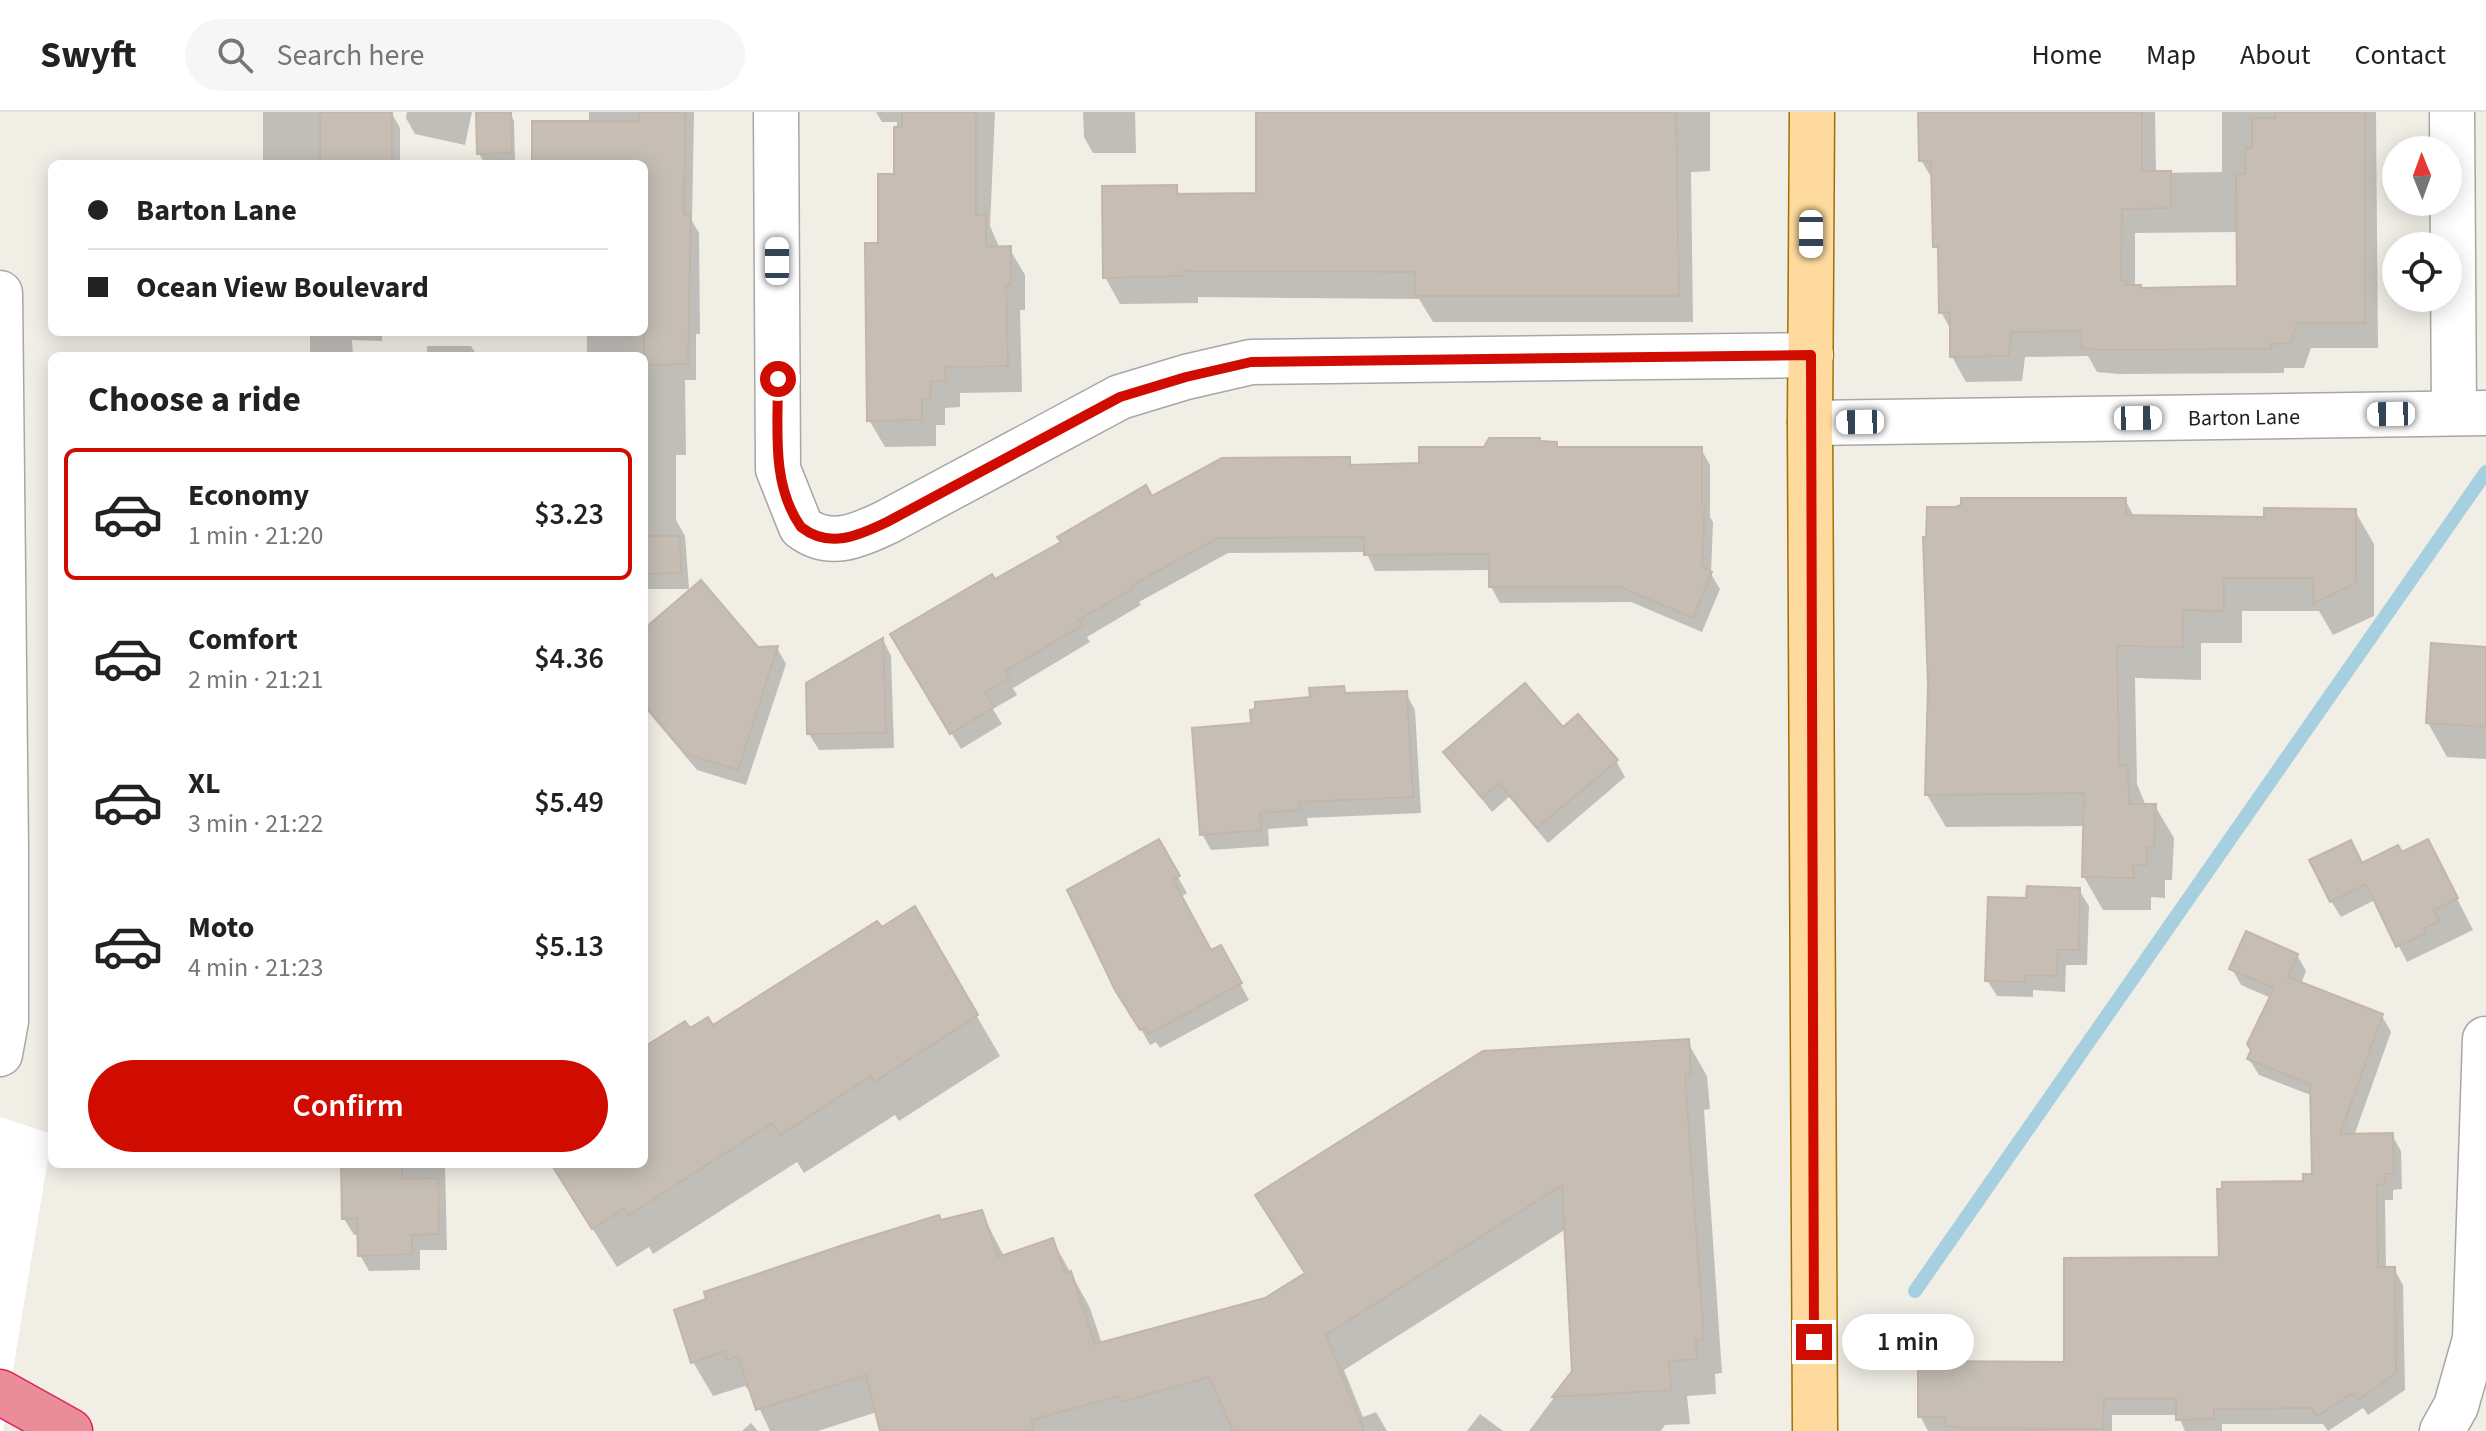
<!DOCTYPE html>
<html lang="en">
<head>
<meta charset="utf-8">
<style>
  :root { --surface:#fff; --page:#f6f6f6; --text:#222; --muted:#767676; --line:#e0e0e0; --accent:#d00c00 }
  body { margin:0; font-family:"Source Sans 3",sans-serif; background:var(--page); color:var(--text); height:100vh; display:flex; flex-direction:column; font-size:30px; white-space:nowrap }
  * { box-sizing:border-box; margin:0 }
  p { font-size:26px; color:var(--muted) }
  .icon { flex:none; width:44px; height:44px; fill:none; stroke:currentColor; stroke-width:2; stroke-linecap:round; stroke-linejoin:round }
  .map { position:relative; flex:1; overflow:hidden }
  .sheet { position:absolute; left:48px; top:240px; width:600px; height:816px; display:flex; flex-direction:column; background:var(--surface); border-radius:12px; box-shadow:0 4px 20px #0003 }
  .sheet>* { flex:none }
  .hud { position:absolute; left:48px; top:48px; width:600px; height:176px; border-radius:12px; box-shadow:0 4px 20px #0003; display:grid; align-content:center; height:176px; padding:0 40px; background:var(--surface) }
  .needle { width:52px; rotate:359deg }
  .buttons { position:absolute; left:2382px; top:24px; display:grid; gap:16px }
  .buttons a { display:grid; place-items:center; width:80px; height:80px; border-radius:50%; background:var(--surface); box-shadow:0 4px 20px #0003; font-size:40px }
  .end { position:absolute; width:36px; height:36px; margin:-18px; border:10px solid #d00c00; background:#fff; box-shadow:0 0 0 4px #fff }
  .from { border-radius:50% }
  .bubble { position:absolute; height:56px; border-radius:28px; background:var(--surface); box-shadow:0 4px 20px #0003; font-size:26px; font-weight:600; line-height:56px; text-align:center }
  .car { position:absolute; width:24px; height:48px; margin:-24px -12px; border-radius:10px; box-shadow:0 0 6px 2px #0007; background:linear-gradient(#fff 24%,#345 0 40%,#fff 0 76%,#345 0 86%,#fff 0) }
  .hud b { display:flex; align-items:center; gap:28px; height:76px; font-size:30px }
  .hud b+b { border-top:2px solid var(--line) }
  .hud i { width:20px; height:20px; background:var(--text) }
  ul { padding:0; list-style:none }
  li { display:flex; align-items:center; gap:24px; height:132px; margin:0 16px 12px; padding:0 24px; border:4px solid transparent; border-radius:12px }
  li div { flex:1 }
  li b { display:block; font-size:30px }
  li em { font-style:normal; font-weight:600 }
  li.on { border-color:var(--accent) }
  li>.icon { width:72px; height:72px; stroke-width:1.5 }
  h2 { padding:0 40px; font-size:36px; line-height:96px }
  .button { display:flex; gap:16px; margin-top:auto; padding:16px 40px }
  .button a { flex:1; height:92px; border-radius:48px; background:var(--accent); color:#fff; font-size:32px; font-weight:600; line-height:92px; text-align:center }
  header { display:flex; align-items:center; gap:48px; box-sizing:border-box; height:112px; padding:0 40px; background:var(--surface); border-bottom:2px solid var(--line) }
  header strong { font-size:38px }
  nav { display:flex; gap:44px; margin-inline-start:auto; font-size:28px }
  .search { width:560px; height:72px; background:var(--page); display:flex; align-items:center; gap:20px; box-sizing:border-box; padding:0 28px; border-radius:44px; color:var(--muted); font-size:30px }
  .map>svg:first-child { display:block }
  .pier { fill:#fff }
  .shadow { fill:#0003; fill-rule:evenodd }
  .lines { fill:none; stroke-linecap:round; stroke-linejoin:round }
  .stream { stroke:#a6cfe0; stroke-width:14 }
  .building { fill:#c6beb5; stroke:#c3b6a8; stroke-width:2 }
  .minor-casing { stroke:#a7a7a7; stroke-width:47 }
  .major-casing { stroke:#9c7100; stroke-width:47 }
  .highway-casing { stroke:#e12259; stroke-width:47 }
  .minor { stroke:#fff; stroke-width:44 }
  .major { stroke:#feda9e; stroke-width:44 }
  .highway { stroke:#ea8d99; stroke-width:44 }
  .route { stroke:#d00c00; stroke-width:10 }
  .labels { text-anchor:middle; stroke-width:6; stroke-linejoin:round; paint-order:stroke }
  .street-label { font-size:22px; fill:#202020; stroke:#fff }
</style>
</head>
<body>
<header>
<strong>Swyft</strong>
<div class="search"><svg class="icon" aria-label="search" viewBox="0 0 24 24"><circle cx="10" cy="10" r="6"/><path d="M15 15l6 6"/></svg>Search here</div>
<nav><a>Home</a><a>Map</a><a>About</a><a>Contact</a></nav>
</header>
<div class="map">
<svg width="2486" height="1319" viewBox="0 0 2486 1319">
  <rect width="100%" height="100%" fill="#f1eee6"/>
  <path class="pier" d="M0 1005 52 1022 3 1319H0Z"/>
  <path class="shadow" d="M263 0H391L400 16V52H263Z
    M407 0H472L465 33 415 22 406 6Z
    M589 0H694L692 109 699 121 700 222H696V268H685L686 343H676V408L685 424 689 477H644V244H587V220H644V52H534L589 11Z
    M876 0H995L990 114 1000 137 1009 136 1025 163V198H1020L1022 280 960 281V295L945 296V313H936V334L885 335 869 308 880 133 896 64 897 10H882Z
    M1083 0H1135L1136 41H1093L1084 25Z
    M1259 0H1710V59L1691 60 1693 210H1433L1419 187 1198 185V191L1120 192 1105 165 1176 75 1181 84 1258 83Z
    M1920 0H2155L2156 61 2222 60V0H2376L2378 236H2311L2304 256H2284V261L2119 262 2097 260 2088 244 2025 245 2022 269 1966 270 1952 245V220L1941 200 1934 70 1921 48ZM2239 120V176L2142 178 2135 175V121Z
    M510 1 514 9 515 48 483 49 479 41Z
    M310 220H382V229L352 228 353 244H310Z
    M427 234H471L477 244H427Z
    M1540 331 1555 332 1559 337H1701L1710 353V405L1713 410 1711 462 1720 477 1702 520 1631 490 1500 491 1491 475V458L1375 459 1366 440 1228 441 1139 490 1141 493 1087 525 1090 530 1013 576 1017 583 993 597 1002 612 961 637 892 523 1151 386 1349 347 1353 355 1421 353 1485 337Z
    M2125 388 2135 406 2266 407 2355 399 2374 432V504L2333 523 2319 499H2242V531H2201V568L2135 566 2137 672 2146 694H2155L2174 726 2172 768H2165V786L2151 785V798H2103L2084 765 2085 714 1946 715 1927 683Z
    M644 519 757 537 777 536 786 552 746 673 697 658 644 595Z
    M883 528 891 544 894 636 819 638 809 622Z
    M2486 536V647L2447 645 2428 611Z
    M1343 576 1347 583 1406 581 1415 598 1421 701 1307 706 1308 714 1268 717 1269 734 1211 738 1202 722 1253 613Z
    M1563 618 1616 649 1625 665 1548 731 1509 685 1492 700 1445 640Z
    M1158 730 1187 781 1181 785 1211 840 1229 851 1249 888 1160 936 1156 930 1150 933 1092 831Z
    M2401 742 2436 745 2473 818 2407 850 2375 788 2341 805 2331 789Z
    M2079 778 2089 794 2087 853H2066L2065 880 2033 878V885L1997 884 1987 868 2028 788Z
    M914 797 1000 944 899 1009 895 1003 804 1061 797 1050 653 1142 649 1135 617 1155 551 1052H644V937L689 919 712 916Z
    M2297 843 2306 859 2301 872 2382 904 2391 920 2354 1024 2392 1023 2401 1039 2402 1077 2393 1078V1088H2385L2386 1157H2394L2403 1173 2405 1278 2368 1303 2363 1296 2328 1319 2323 1312H2222V1319H2185L2178 1303H2112V1319H1928L1920 1304 2066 1252 2222 1147 2314 1064 2313 984 2259 963 2249 947 2271 886 2241 873 2232 857Z
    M1687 929 1707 964 1710 997 1704 998 1722 1261 1715 1262 1716 1282 1687 1284 1690 1312 1665 1313 1661 1319H1529L1574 1259 1566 1117 1344 1258 1363 1305 1376 1300 1387 1319H882L877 1300 818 1319H770L752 1281 745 1274 713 1284 693 1250 941 1110 981 1100 1004 1144 1053 1129 1090 1196 1102 1232 1266 1187 1306 1163 1257 1084Z
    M361 1052H445L447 1138H420V1158L369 1159 360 1143V1122L354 1123 344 1107Z
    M1480 1302 1503 1319H1467Z
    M751 1311 758 1319H742Z"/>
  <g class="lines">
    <path class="stream" d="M1915 1179 2486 360"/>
  </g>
  <path class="building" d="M320 0H392V52H320Z
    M476 0H511L512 41 477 42Z
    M639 0H685L684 103H691L688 252 644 253V52H532V9H639Z
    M902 0H976V103H986V135L1011 134V172H1006L1008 254 945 255 946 269H931L930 286 922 287V308L867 309 865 131H878V62H894V15H902Z
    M1256 0H1676L1679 184H1415V160L1184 159V164L1103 166 1102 74 1177 73V82L1256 81Z
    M1918 0H2142V59H2171V96L2122 97 2121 169H2126V173H2141V176L2237 174 2236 62H2245V36H2252V6H2275V0H2365V211H2297L2291 231 2271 232V237L2103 238 2081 236 2080 219 2011 220 2009 244 1950 245V200L1939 201 1938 135H1933L1931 49H1919Z
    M1489 326H1540V329L1557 330V335H1702V392H1705L1702 455 1712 460 1693 506 1620 475H1489V442L1364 443V425L1218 426 1132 473 1134 476 1079 508 1083 513 1005 559 1009 566 985 580 994 595 950 622 890 522 992 462 995 467 1061 430 1057 425 1146 373 1152 384 1222 346 1350 345V353L1419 351V335H1484Z
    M1961 386H2126V403L2264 405V396L2356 397V471L2313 492V466H2224V499L2183 498V535L2117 534 2119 653H2128L2129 692H2156L2154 735H2147V753H2133L2134 766 2082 765 2084 681 1925 683 1928 574 1923 425H1926L1927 395H1955L1961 393Z
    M644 424H680L681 461 644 462Z
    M701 468 758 535 778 534 738 658 686 642 644 592V517Z
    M883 526 886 621 807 622 806 571Z
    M2431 531 2486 535V615L2426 611Z
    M1525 571 1563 615 1578 602 1618 648 1537 716 1499 671 1482 686 1443 640Z
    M1344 574 1345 581 1407 579 1413 685 1299 690 1300 698 1260 701 1261 718 1200 723 1192 616 1251 611 1250 598 1255 597V590L1310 585 1309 576Z
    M1159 727 1180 764 1173 768 1211 838 1221 833 1242 871 1149 922 1145 915 1140 918 1115 878 1067 778Z
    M2428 727 2458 786 2434 798 2440 809 2424 816 2426 821 2396 835 2366 772 2330 790 2309 748 2351 728 2362 751 2398 733 2402 740Z
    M2027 774 2080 776 2079 838H2058L2057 864 2025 863V870L1985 869 1988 785 2026 786Z
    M915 794 978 903 874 970 871 964 780 1023 772 1011 629 1103 624 1096 592 1117 551 1052H644V935L685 909 690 916 708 905 713 913 877 809 882 815Z
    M2246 819 2298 842 2288 865 2383 902 2340 1022 2393 1021 2394 1062H2385V1072L2377 1073 2378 1155H2395L2396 1261 2358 1288 2353 1281 2317 1304 2312 1296 2214 1297V1307L2176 1308V1287H2104L2103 1317 1966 1316 1945 1314V1305H1918V1249L2064 1250V1146L2219 1145 2217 1077H2222V1070L2303 1069V1062H2312L2310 972 2247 947 2251 938 2247 932 2274 876 2229 857Z
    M1689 927 1691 963H1685L1704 1227 1696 1228 1697 1247 1669 1249 1671 1278 1552 1285 1572 1259 1562 1073 1326 1223 1364 1319H1233L1209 1265 1121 1290 1119 1284 1031 1308 1034 1319H880L866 1263 756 1298 738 1244 727 1248 725 1239 691 1251 674 1198 706 1187 704 1180 846 1132 939 1103 941 1108 982 1098 998 1145 1053 1126 1065 1162 1071 1159 1095 1232 1265 1186 1305 1161 1255 1083 1483 939Z
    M341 1052H402V1067L438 1066 439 1122 412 1123V1142L358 1144 357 1106 342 1107Z"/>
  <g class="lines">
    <defs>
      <g id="minor">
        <path d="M776 0 778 357 801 415C829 437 858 424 887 410L1120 285 1186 265 1251 250 1811 243"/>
        <path d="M2452 0 2454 301"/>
        <path d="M0 181 6 739V909L0 942"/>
        <path id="s1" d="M1810 311 2486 301"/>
        <path d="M2442 1319 2456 1294 2475 1227 2485 927"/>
      </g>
      <path id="major" d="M1812 0 1810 311 1815 1319"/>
      <path id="highway" d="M0 1280 70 1319"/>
    </defs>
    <use href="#minor" class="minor-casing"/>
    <use href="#major" class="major-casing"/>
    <use href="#highway" class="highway-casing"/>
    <use href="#minor" class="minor"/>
    <use href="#major" class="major"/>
    <use href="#highway" class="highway"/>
  </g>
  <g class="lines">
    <path class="route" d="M778 267C778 316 771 373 801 415 829 437 858 424 887 410L1120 285 1186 265 1251 250 1811 243 1814 1230"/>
  </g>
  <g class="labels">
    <g class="street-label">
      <text dy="8" stroke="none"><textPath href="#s1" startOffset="434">Barton Lane</textPath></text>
    </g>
  </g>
</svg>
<div class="buttons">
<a><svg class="needle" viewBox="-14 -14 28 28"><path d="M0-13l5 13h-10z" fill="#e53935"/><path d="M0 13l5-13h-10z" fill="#767676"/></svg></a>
<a><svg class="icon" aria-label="locate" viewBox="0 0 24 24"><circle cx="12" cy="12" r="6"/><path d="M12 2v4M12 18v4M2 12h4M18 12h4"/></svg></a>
</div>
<i class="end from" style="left:778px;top:267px"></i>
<i class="end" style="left:1814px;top:1230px"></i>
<div class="bubble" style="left:1842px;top:1202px;width:132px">1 min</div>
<i class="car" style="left:1811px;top:122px;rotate:180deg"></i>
<i class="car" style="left:777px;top:149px;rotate:0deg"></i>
<i class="car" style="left:2391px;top:302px;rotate:269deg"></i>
<i class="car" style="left:2138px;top:306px;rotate:89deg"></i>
<i class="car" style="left:1860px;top:310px;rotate:269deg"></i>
<div class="hud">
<b><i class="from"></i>Barton Lane</b>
<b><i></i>Ocean View Boulevard</b>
</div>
<section class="sheet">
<h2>Choose a ride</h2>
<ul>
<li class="on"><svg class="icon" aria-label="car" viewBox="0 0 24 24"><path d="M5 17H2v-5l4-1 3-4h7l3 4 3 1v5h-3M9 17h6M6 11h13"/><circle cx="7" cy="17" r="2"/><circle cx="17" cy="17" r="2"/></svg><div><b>Economy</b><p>1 min · 21:20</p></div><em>$3.23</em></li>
<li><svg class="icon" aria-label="car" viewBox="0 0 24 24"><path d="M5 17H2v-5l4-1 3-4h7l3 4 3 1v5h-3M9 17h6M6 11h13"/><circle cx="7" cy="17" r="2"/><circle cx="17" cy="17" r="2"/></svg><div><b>Comfort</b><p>2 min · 21:21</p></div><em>$4.36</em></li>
<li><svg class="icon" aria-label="car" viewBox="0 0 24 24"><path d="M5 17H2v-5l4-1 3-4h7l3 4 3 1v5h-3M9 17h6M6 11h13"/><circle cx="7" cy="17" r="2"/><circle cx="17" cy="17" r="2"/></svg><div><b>XL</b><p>3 min · 21:22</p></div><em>$5.49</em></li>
<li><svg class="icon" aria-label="car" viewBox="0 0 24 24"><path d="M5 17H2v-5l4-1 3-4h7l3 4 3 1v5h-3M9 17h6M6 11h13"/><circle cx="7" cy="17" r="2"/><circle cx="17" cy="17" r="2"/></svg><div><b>Moto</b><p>4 min · 21:23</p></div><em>$5.13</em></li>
</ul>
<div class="button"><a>Confirm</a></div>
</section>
</div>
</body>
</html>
